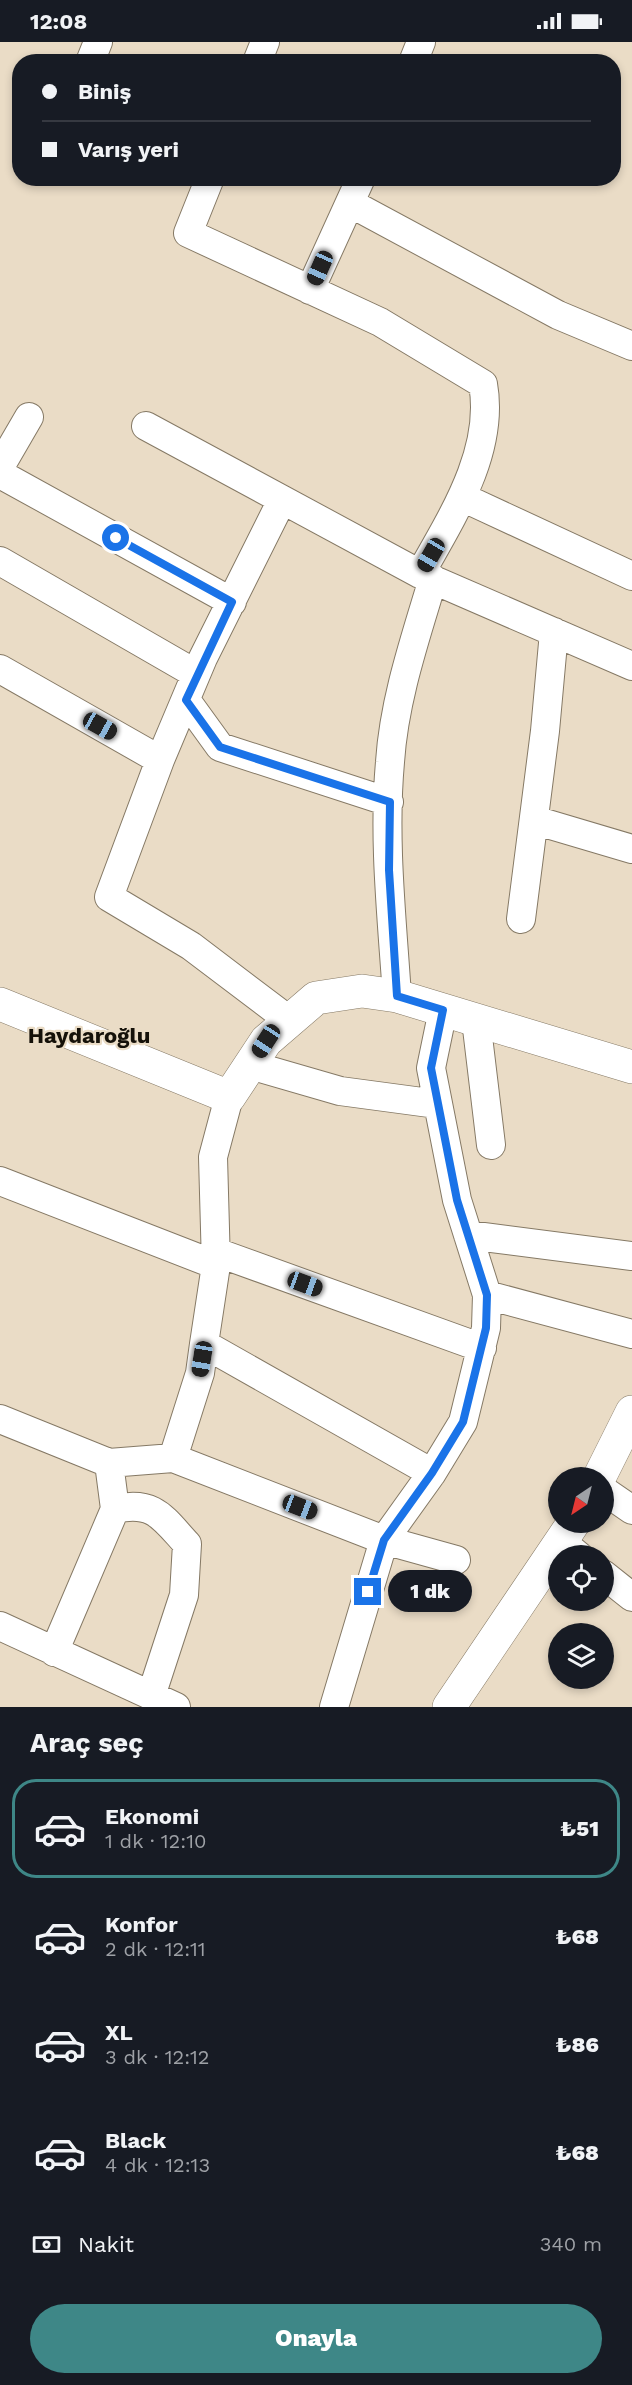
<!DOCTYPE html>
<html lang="tr">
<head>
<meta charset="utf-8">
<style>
  :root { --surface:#171b24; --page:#20242c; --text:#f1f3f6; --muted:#9ea1a6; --line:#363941; --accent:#3e8787 }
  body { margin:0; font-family:"Work Sans",sans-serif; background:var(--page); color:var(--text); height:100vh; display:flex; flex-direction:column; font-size:22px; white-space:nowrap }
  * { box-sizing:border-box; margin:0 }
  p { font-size:20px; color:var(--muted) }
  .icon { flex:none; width:33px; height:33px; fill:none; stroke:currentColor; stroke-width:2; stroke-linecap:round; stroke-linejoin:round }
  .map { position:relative; height:1665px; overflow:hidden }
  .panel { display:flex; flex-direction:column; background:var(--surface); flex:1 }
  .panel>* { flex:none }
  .banner { position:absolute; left:12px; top:12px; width:609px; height:132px; border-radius:24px; box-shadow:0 3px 9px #0003; display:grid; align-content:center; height:132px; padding:0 30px; background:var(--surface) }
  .needle { width:39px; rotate:215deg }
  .buttons { position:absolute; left:548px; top:1425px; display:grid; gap:12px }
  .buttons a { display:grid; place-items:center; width:66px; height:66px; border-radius:50%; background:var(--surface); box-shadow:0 3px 9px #0003; font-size:30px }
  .end { position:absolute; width:27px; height:27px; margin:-14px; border:8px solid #1a73e8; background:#fff; box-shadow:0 0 0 3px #fff }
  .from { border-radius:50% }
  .bubble { position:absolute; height:42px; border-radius:21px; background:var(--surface); box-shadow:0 3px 9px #0003; font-size:20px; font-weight:800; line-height:42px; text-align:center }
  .car { position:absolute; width:18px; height:36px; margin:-18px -9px; border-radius:8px; box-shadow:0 0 4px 2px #0007; background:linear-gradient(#222 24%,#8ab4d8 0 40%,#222 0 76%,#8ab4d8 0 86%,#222 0) }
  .banner b { display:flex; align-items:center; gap:21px; height:57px; font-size:22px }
  .banner b+b { border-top:2px solid var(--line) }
  .banner i { width:15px; height:15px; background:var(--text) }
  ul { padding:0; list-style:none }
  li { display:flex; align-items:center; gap:18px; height:99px; margin:0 12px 9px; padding:0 18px; border:3px solid transparent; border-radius:24px }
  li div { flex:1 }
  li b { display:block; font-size:22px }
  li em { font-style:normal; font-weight:800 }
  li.on { border-color:var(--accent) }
  li>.icon { width:54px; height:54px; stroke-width:1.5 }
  h2 { padding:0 30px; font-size:27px; line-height:72px }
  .pay { display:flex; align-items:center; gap:15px; height:66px; padding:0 30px; font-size:22px }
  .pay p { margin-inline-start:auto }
  .cta { display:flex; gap:12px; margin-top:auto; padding:12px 30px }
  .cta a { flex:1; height:69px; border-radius:36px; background:var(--accent); color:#fff; font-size:24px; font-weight:800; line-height:69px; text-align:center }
  .status { display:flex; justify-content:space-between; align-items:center; height:42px; padding:0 30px; background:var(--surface); direction:ltr }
  .status svg { height:16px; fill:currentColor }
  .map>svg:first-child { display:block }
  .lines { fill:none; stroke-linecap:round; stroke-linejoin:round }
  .street-casing { stroke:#857965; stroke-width:30 }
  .secondary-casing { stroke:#857965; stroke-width:34 }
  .street { stroke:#fff; stroke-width:28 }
  .secondary { stroke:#fff; stroke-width:33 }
  .route { stroke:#1a73e8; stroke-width:8 }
  .labels { text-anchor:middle; stroke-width:4.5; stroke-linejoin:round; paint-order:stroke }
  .district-label { font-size:22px; font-weight:bold; fill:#151109; stroke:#eadcc6 }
</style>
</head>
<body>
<div class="status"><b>12:08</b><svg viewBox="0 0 49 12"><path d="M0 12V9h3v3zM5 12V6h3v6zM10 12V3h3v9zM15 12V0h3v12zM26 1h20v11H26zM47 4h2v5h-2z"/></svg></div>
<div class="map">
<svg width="632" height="1665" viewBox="0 0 632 1665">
  <rect width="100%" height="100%" fill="#eadcc6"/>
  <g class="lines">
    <defs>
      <path id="street" d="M90 20 98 0
        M257 20 265 0
        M413 20 421 0
        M210 136 188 191 380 280 483 342C495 409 452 475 420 532
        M350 161 558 273 632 304
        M310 248 361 136
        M146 384 420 532 632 624
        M0 425 29 375
        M0 432 232 560
        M464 456 632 534
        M282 458 203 616 160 718 109 855 191 904 290 979
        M0 519 196 632
        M0 627 160 718
        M186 658 220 705 389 760
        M534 778 632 807
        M521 877 545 689 554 590
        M397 954C392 877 383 797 390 720 394 658 415 597 433 537
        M476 978 491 1103
        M250 1023 340 1049 437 1062
        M0 1139 216 1223
        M468 1193 632 1214
        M216 1210 482 1306
        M487 1253 632 1292
        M204 1302 432 1431
        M0 1377 109 1421 173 1416 384 1498 456 1518
        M173 1416 200 1331 204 1302 216 1223 213 1115 229 1055
        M603 1448 632 1468
        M115 1467C154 1458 163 1476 187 1502L184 1553 151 1654
        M562 1500 579 1514
        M603 1532 632 1555
        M0 1584 176 1665
        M54 1610 115 1467 109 1421
        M334 1665 384 1498 432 1431 463 1380 486 1286 487 1253 457 1158 431 1026 443 968"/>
      <path id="secondary" d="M0 962 229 1055 266 999 316 956 362 949 397 954 632 1025
        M599 1436 632 1370
        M449 1665 574 1480"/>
    </defs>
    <use href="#street" class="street-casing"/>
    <use href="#secondary" class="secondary-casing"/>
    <use href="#street" class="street"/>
    <use href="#secondary" class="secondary"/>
  </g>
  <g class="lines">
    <path class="route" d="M116 496 232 560 186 658 220 705 390 760 389 828 397 954 443 968 431 1026 457 1158 487 1253 486 1286 463 1380 432 1431 384 1498 368 1550"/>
  </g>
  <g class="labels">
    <g class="district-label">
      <text x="89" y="1001">Haydaroğlu</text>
    </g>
  </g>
</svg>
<div class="buttons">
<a><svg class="needle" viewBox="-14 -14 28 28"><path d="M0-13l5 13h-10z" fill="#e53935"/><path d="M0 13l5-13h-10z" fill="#9ea1a6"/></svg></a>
<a><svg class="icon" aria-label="locate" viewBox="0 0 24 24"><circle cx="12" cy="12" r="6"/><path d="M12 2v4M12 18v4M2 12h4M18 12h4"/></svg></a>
<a><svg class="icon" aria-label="layers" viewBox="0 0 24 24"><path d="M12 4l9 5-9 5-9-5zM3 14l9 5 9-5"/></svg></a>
</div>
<i class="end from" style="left:116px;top:496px"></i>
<i class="end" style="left:368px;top:1550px"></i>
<div class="bubble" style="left:388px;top:1528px;width:84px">1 dk</div>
<i class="car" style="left:320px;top:226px;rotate:204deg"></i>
<i class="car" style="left:431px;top:513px;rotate:210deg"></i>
<i class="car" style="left:100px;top:684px;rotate:119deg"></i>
<i class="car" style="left:266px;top:999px;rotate:213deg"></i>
<i class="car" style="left:305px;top:1242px;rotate:110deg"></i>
<i class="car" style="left:202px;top:1317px;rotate:189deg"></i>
<i class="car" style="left:300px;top:1465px;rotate:111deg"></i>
<div class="banner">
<b><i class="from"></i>Biniş</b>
<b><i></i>Varış yeri</b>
</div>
</div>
<section class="panel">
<h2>Araç seç</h2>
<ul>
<li class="on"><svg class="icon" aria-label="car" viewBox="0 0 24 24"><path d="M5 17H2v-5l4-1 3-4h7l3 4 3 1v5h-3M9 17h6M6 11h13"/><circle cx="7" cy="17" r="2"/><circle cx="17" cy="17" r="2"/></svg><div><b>Ekonomi</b><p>1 dk · 12:10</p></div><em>₺51</em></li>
<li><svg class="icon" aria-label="car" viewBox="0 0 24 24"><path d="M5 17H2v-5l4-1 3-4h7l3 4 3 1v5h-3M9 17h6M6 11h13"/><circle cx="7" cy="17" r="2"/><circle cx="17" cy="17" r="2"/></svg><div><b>Konfor</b><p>2 dk · 12:11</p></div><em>₺68</em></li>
<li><svg class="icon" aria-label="car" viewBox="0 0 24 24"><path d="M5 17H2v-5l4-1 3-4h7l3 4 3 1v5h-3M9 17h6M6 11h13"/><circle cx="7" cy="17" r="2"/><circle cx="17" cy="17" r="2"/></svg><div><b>XL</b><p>3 dk · 12:12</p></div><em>₺86</em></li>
<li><svg class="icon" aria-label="car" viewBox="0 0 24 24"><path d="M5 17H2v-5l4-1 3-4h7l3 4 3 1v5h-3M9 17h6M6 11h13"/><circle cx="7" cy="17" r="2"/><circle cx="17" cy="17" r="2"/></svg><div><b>Black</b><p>4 dk · 12:13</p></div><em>₺68</em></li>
</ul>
<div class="pay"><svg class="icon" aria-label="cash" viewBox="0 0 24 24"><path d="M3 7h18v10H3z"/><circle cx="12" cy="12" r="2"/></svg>Nakit<p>340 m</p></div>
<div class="cta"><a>Onayla</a></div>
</section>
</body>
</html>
